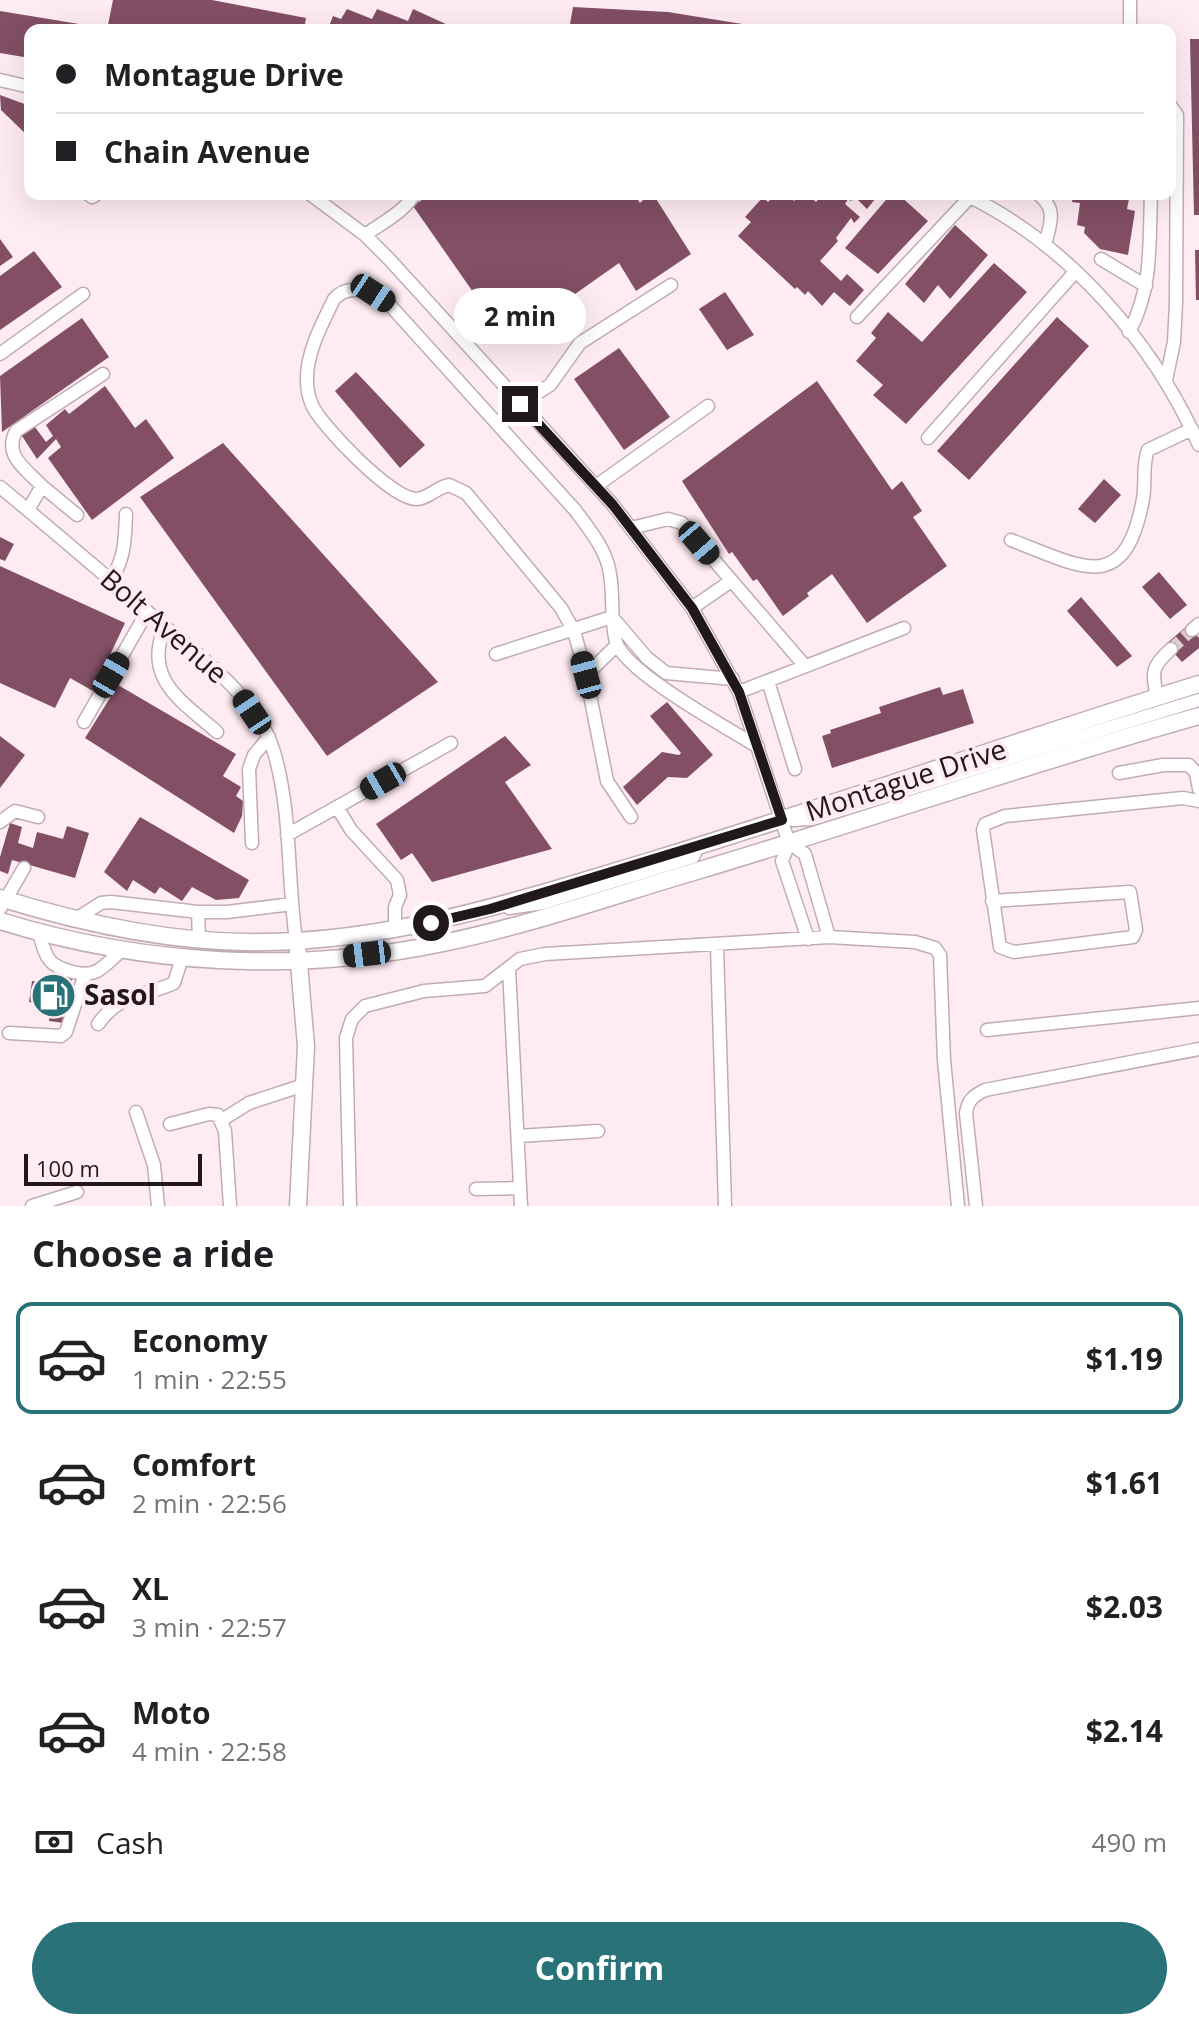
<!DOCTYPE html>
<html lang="en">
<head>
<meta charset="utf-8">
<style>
  :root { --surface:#fff; --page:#f6f6f6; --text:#202124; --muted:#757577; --line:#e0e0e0; --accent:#287278 }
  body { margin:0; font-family:"Open Sans",sans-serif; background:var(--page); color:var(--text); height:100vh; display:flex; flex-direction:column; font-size:30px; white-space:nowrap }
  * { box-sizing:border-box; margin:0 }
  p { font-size:26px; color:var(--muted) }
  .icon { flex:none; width:44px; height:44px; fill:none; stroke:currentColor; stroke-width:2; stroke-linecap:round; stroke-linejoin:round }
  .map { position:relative; height:1206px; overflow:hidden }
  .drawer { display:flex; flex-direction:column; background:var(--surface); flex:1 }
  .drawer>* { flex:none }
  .banner { position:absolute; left:24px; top:24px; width:1152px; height:176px; border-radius:16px; box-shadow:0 8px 32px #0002; display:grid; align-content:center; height:176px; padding:0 32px; background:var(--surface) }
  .scale { position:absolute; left:24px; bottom:20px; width:178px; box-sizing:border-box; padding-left:8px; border:4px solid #20181b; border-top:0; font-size:22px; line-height:28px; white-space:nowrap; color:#20181b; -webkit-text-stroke:6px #ffecf3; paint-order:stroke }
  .end { position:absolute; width:36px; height:36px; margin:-18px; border:10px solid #20181b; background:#fff; box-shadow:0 0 0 4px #fff }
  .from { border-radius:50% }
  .bubble { position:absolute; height:56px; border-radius:28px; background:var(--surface); box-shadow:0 8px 32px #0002; font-size:26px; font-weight:700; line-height:56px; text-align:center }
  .car { position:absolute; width:24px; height:48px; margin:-24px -12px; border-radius:10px; box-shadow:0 0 6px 2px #0007; background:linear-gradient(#222 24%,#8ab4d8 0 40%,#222 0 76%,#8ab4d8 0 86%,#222 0) }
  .banner b { display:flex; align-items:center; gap:28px; height:76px; font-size:30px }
  .banner b+b { border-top:2px solid var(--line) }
  .banner i { width:20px; height:20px; background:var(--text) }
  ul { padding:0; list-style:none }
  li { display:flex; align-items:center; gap:24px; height:112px; margin:0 16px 12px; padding:0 16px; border:4px solid transparent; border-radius:16px }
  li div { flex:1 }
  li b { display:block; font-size:30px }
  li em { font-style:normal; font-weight:700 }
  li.current { border-color:var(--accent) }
  li>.icon { width:72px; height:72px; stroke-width:1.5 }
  h2 { padding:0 32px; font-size:36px; line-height:96px }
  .pay { display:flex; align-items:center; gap:20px; height:88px; padding:0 32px; font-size:30px }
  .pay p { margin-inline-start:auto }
  .button { display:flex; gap:16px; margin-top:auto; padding:16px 32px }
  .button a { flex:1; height:92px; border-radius:48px; background:var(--accent); color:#fff; font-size:32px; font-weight:700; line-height:92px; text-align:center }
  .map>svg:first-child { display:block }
  .building { fill:#824f65 }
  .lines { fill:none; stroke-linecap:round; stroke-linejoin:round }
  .minor-tunnel { stroke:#deccd3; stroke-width:12; stroke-dasharray:12 6; stroke-linecap:butt }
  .minor-casing { stroke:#c1acb4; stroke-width:15 }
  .major-casing { stroke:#c1acb4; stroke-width:19 }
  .minor { stroke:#fff; stroke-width:12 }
  .major { stroke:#fff; stroke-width:16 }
  .route { stroke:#20181b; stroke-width:10 }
  .labels { text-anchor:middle; stroke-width:8; stroke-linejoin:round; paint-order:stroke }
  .street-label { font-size:28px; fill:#20181b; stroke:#ffecf3 }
  .poi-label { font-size:28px; font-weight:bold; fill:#20181b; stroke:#ffecf3; text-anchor:start }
</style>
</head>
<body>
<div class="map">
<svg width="1199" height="1206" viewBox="0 0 1199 1206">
  <rect width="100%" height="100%" fill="#ffecf3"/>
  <path class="building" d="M113 0H212L306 18 304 30H107Z
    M573 7 668 12 779 30H569Z
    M347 9 372 19 377 9 408 21 413 9 459 30 328 29 333 16 341 19Z
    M0 11 79 24 78 30H30V58L0 53Z
    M1190 39H1199V215H1194Z
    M0 95 30 106V138L1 110Z
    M430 194H634L640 203 649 194H653L691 254 636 291 619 263 517 335 498 305 487 312 413 206Z
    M764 194H787L794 201 800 194H807L816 202 823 194H835L840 199 846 194H869L875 199 867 209 855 197 851 201 848 199 845 204 860 217 854 223 851 218 836 238 838 241 820 261 841 281 847 274 864 290 850 306 834 292 822 306 808 291 805 295 797 287 795 289 738 236 751 222 745 217 763 197 768 202 770 200Z
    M891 194H898L928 221 878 274 845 248Z
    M1073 194H1130L1127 209 1135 211 1128 255 1100 249 1084 233 1085 227 1077 225 1080 203 1072 202Z
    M955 225 988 255 950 299 938 285 924 303 905 284Z
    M0 239 13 257 0 266Z
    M1195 250H1199V300H1196Z
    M34 251 62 287 0 330V276Z
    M994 263 1027 292 906 424 873 395 883 385 856 361 876 338 871 333 888 312 922 342Z
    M725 292 754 335 727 350 699 309Z
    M1057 317 1089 346 969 480 937 451Z
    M82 318 109 357 2 432 0 376Z
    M619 348 670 417 624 450 574 379Z
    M356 372 425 445 400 468 335 391Z
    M817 381 892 490 902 481 922 511 913 517 947 566 867 623 832 574 807 593 809 596 783 616 757 579 753 581 732 552 729 554 682 481Z
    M105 386 135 428 146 419 174 458 92 520 48 458 61 447 56 439 37 459 20 433 32 423 46 442 53 436 46 425 65 409 69 414Z
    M223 443 438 682 327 756 140 497Z
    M1104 479 1121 495 1095 523 1078 509Z
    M0 537 14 544 5 561 0 559Z
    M0 566 125 623 93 691 70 678 55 708 0 683Z
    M1159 572 1187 605 1170 619 1142 587Z
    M1081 597 1132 656 1117 667 1067 611Z
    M1188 625 1199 638V648L1182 662 1166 644Z
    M118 685 236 754 223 776 241 787 236 796 243 801 242 816 234 833 85 738Z
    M940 687 943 695 963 689 974 723 832 768 822 736 831 733 830 730 881 713 879 707Z
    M667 702 713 755 687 778 668 777 637 805 623 787 662 752 679 755 681 753 650 716Z
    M0 736 25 755 0 788Z
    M505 736 531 765 505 782 552 849 432 882 412 853 401 860 376 824Z
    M140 817 249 880 239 898 216 900 192 887 182 901 160 887 155 894 133 880 127 891 104 872Z
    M10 823 22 827 18 843 33 848 37 832 63 839 67 826 89 833 75 878 12 860 8 874 0 871V857Z
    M57 971 73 973 64 1023 49 1021 51 1006 29 1002 32 981 55 984Z"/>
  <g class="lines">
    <path class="minor-tunnel" d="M1171 649 1192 630"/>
    <defs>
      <path id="minor" d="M1130 30V0
        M0 80 30 87
        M88 194 92 197 97 194
        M310 194 365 235 389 259 613 505 692 608 739 692 789 843
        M964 194C1068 243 1153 342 1199 445
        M1038 194C1058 209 1050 224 1045 245
        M365 235C380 224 406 211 414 194
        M1101 259 1146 286
        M857 317 970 197
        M1129 332C1153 288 1149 242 1151 194
        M0 354 83 294
        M1166 380 1174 342 1176 303 1177 115 1170 105
        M520 404 550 385 580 343 671 285
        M928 438 1075 272
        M42 486C26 469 3 456 16 431L103 374
        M596 486 708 406
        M0 487C50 528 100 571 149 613 192 651 257 694 274 752 292 813 287 878 296 940
        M28 510 42 486 77 515
        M631 528 668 519 682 523 805 666
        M1011 540C1080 566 1125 598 1143 499 1146 482 1142 465 1148 450L1192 429
        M112 579C125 556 125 540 126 514
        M692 608 731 581
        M165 627C142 679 183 702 217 732
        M1192 630 1199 624
        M617 645 586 675 607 781 631 817
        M496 654 612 617 647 658 666 673 733 679
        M586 675 574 631 561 608 466 493 449 485C437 487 428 499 416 499 392 499 322 427 312 405 309 398 307 388 307 381 306 353 322 324 334 299 350 282 371 292 388 303L575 510C589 529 607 550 610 574 614 597 610 619 616 642 626 673 728 728 758 747
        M768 681 795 769
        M739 692 904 628
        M1157 697C1152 672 1151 667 1171 649
        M84 722 147 612
        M1119 773 1163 765H1189L1196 773 1199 789
        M337 807 351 830 397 880 400 895 395 907V928
        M793 820 812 819 1199 700
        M0 822 15 811 38 817
        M287 835 451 743
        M252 843 249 769 254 755 269 737
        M789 843 805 854 829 937
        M789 843 782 861 808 939
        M992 901 1130 892 1136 930 1133 937 1014 952 1000 947 983 830 985 824 1005 816 1183 798 1199 801
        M509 908 543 903 693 857 699 845
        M0 909 24 868
        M198 912 199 939
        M76 919 101 903 111 902 198 912H227L292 904
        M39 933C46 957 47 966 73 972 82 974 89 975 97 971 106 966 114 957 121 951
        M717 946 725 1206
        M509 969 521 1206
        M98 1024C120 993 144 997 174 983L182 958
        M987 1030 1199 1008
        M9 1033 61 1036 66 1032 85 974
        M136 1112 154 1165 158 1206
        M222 1120 249 1103 304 1085
        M170 1124 209 1114 218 1115 225 1131 230 1206
        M518 1136 598 1131
        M476 1189 520 1188
        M32 1206 77 1192
        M350 1206 346 1038 352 1019 365 1006 424 991 485 986 520 959 545 954 829 937 915 942 935 948 940 955 944 1060 958 1206
        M976 1206 966 1113C968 1100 973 1096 985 1090L1199 1049"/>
      <path id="major" d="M0 898C84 924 175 944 264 942 398 941 526 898 653 860 836 804 1016 741 1199 684
        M0 921C143 965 296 974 443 943 530 925 615 895 700 870 867 820 1031 763 1199 716
        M298 1206 306 1046 298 952"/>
    </defs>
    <use href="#minor" class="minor-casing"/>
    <use href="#major" class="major-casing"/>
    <use href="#minor" class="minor"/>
    <use href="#major" class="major"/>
  </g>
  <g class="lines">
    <path class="route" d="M431 923 490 909 782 820 739 692 692 608 613 505 520 404"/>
  </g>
  <defs>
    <symbol id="fuel-disc" viewBox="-11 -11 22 22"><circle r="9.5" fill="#287278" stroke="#ffecf3"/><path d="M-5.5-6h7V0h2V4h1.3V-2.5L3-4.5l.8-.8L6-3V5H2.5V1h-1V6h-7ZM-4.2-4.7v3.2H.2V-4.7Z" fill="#fff"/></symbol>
  </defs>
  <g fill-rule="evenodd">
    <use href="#fuel-disc" x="28" y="970" width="51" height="51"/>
  </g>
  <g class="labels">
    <g class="street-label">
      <text transform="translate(164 626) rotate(41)" y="10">Bolt Avenue</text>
      <text transform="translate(906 780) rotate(-18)" y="10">Montague Drive</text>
    </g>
    <g class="poi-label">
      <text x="84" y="1005">Sasol</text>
    </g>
  </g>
</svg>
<div class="scale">100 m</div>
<i class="end from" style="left:431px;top:923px"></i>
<i class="end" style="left:520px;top:404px"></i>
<div class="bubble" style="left:454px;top:288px;width:132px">2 min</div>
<i class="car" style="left:373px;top:293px;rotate:123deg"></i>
<i class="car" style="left:699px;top:543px;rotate:139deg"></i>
<i class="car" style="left:111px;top:675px;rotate:30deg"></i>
<i class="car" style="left:586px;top:675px;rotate:345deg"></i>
<i class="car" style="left:252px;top:712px;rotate:326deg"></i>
<i class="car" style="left:383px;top:781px;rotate:240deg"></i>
<i class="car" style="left:367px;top:954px;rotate:263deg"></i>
<div class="banner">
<b><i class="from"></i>Montague Drive</b>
<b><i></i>Chain Avenue</b>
</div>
</div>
<section class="drawer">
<h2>Choose a ride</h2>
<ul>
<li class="current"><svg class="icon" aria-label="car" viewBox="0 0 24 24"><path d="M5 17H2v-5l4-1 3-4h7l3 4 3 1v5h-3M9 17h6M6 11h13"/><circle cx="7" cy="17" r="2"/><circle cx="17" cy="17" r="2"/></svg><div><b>Economy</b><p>1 min · 22:55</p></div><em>$1.19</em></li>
<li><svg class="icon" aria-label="car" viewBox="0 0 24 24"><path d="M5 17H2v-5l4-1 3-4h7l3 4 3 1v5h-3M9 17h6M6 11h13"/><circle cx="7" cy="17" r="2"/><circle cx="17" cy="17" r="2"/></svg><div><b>Comfort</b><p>2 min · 22:56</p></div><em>$1.61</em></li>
<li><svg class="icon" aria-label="car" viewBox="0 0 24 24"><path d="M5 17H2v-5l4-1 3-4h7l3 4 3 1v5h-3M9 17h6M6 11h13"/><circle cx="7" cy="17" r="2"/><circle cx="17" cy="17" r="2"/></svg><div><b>XL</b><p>3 min · 22:57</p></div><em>$2.03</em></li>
<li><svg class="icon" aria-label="car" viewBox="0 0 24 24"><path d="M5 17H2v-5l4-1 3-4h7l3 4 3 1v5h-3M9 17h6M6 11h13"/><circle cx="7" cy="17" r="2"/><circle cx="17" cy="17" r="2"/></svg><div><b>Moto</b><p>4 min · 22:58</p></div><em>$2.14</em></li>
</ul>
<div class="pay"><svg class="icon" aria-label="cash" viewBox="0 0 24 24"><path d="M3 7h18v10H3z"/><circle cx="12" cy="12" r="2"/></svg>Cash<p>490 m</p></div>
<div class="button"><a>Confirm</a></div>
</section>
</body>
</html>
